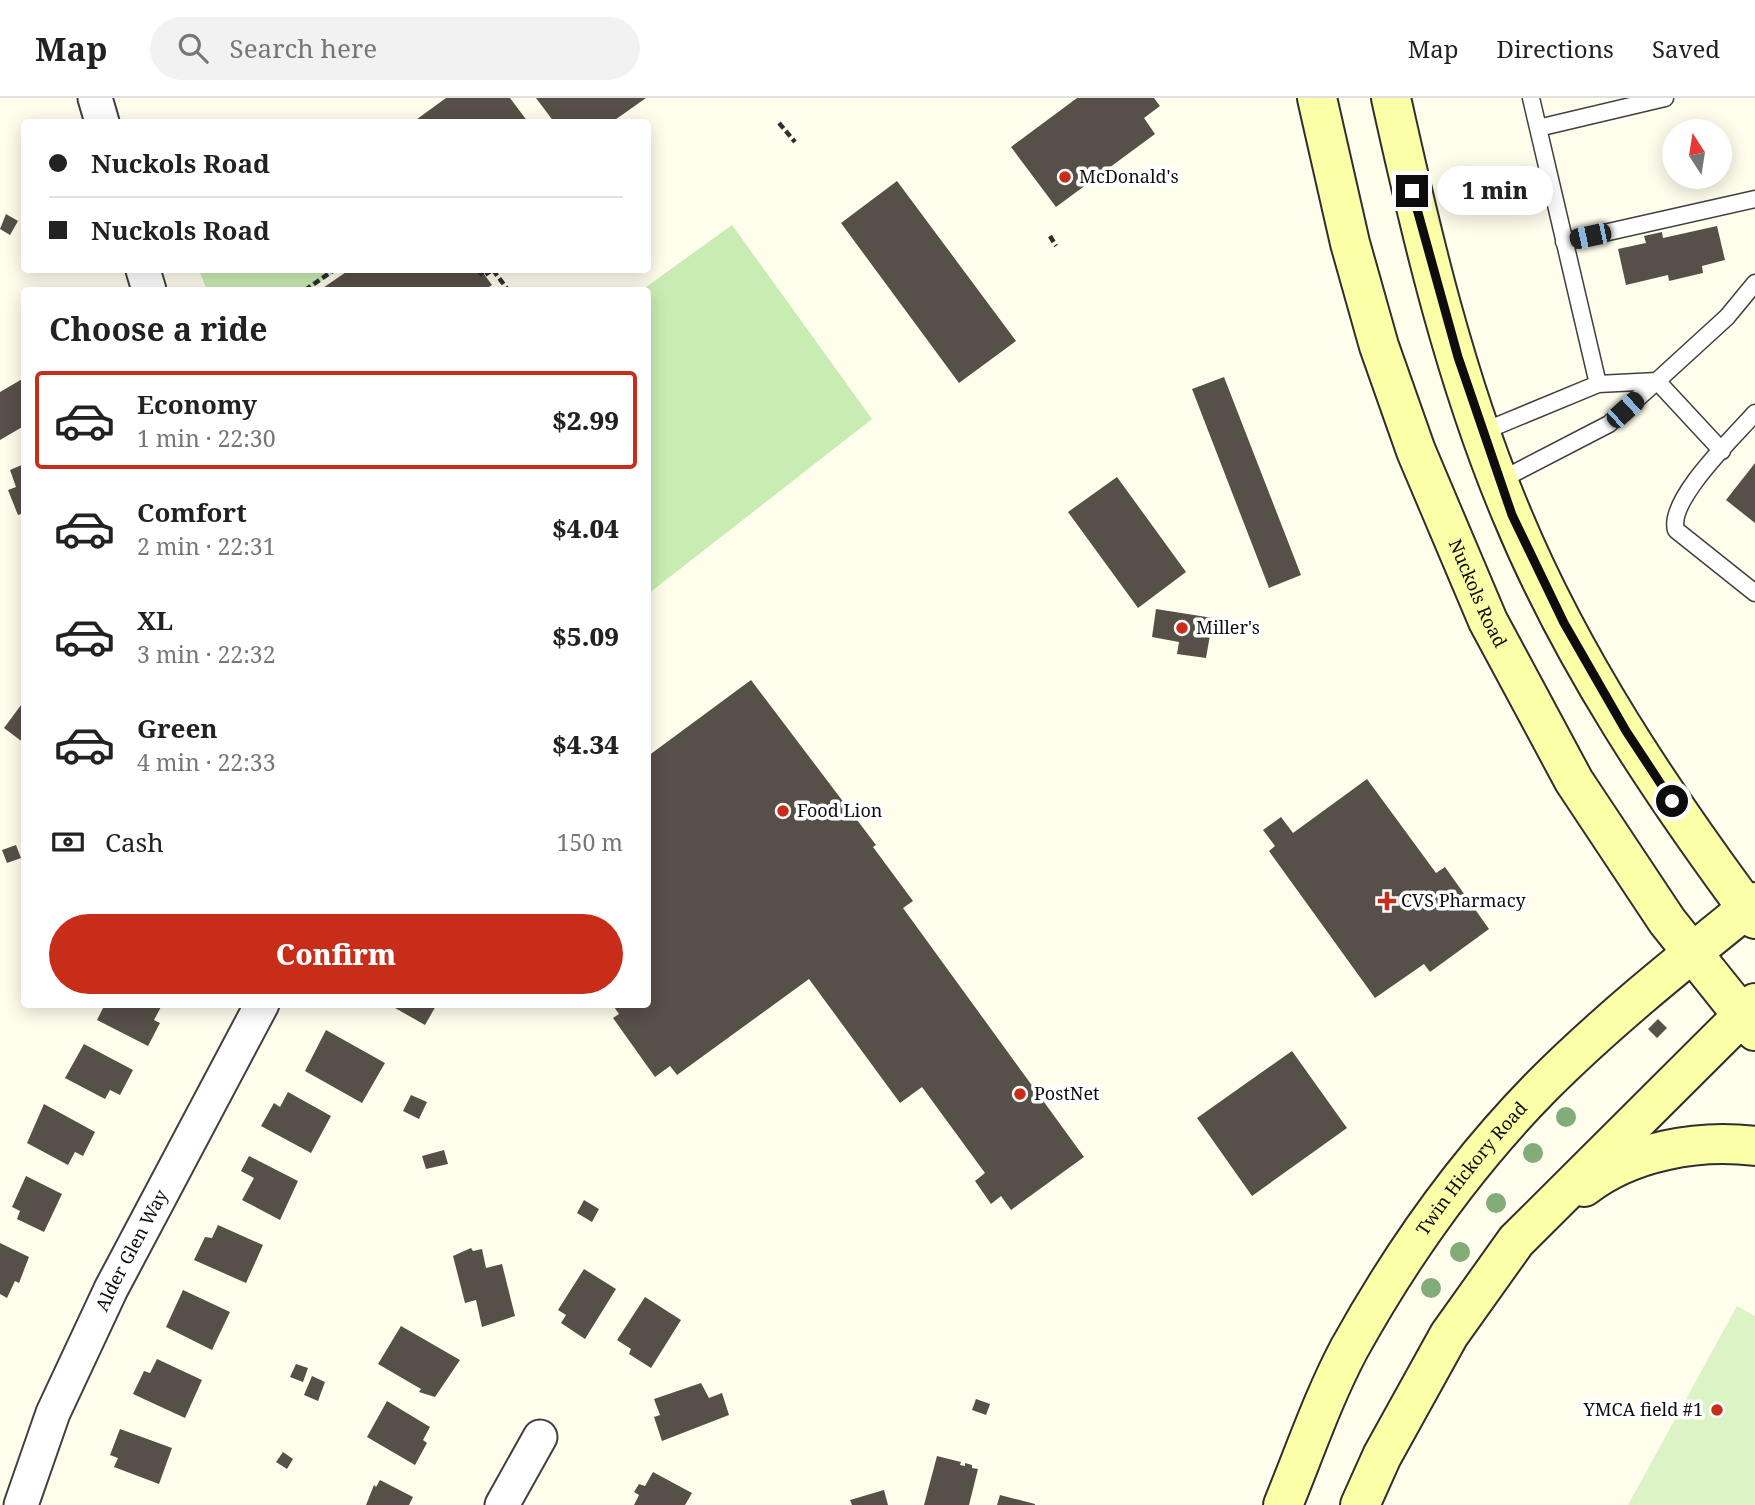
<!DOCTYPE html>
<html lang="en">
<head>
<meta charset="utf-8">
<style>
  :root { --surface:#fff; --page:#f2f2f2; --text:#222; --muted:#767676; --line:#e0e0e0; --accent:#c82d1a }
  body { margin:0; font-family:"Noto Serif",serif; background:var(--page); color:var(--text); height:100vh; display:flex; flex-direction:column; font-size:26px; white-space:nowrap }
  * { box-sizing:border-box; margin:0 }
  p { font-size:23px; color:var(--muted) }
  .icon { flex:none; width:38px; height:38px; fill:none; stroke:currentColor; stroke-width:2; stroke-linecap:round; stroke-linejoin:round }
  .map { position:relative; flex:1; overflow:hidden }
  .sheet { position:absolute; left:21px; top:189px; width:630px; height:721px; display:flex; flex-direction:column; background:var(--surface); border-radius:7px; box-shadow:0 4px 18px #0003 }
  .sheet>* { flex:none }
  .guide { position:absolute; left:21px; top:21px; width:630px; height:154px; border-radius:7px; box-shadow:0 4px 18px #0003; display:grid; align-content:center; height:154px; padding:0 28px; background:var(--surface) }
  .needle { width:46px; rotate:348deg }
  .buttons { position:absolute; left:1662px; top:21px; display:grid; gap:14px }
  .buttons a { display:grid; place-items:center; width:70px; height:70px; border-radius:50%; background:var(--surface); box-shadow:0 4px 18px #0003; font-size:35px }
  .end { position:absolute; width:32px; height:32px; margin:-16px; border:9px solid #0d0d0d; background:#fff; box-shadow:0 0 0 4px #fff }
  .from { border-radius:50% }
  .bubble { position:absolute; height:49px; border-radius:24px; background:var(--surface); box-shadow:0 4px 18px #0003; font-size:23px; font-weight:800; line-height:49px; text-align:center }
  .car { position:absolute; width:21px; height:42px; margin:-21px -10px; border-radius:9px; box-shadow:0 0 5px 2px #0007; background:linear-gradient(#222 24%,#8ab4d8 0 40%,#222 0 76%,#8ab4d8 0 86%,#222 0) }
  .guide b { display:flex; align-items:center; gap:24px; height:66px; font-size:26px }
  .guide b+b { border-top:2px solid var(--line) }
  .guide i { width:18px; height:18px; background:var(--text) }
  ul { padding:0; list-style:none }
  li { display:flex; align-items:center; gap:21px; height:98px; margin:0 14px 10px; padding:0 14px; border:4px solid transparent; border-radius:7px }
  li div { flex:1 }
  li b { display:block; font-size:26px }
  li em { font-style:normal; font-weight:800 }
  li.on { border-color:var(--accent) }
  li>.icon { width:63px; height:63px; stroke-width:1.5 }
  h2 { padding:0 28px; font-size:32px; line-height:84px }
  .pay { display:flex; align-items:center; gap:18px; height:77px; padding:0 28px; font-size:26px }
  .pay p { margin-inline-start:auto }
  .cta { display:flex; gap:14px; margin-top:auto; padding:14px 28px }
  .cta a { flex:1; height:80px; border-radius:42px; background:var(--accent); color:#fff; font-size:28px; font-weight:800; line-height:80px; text-align:center }
  header { display:flex; align-items:center; gap:42px; box-sizing:border-box; height:98px; padding:0 35px; background:var(--surface); border-bottom:2px solid var(--line) }
  header strong { font-size:33px }
  nav { display:flex; gap:38px; margin-inline-start:auto; font-size:24px }
  .search { width:490px; height:63px; background:var(--page); display:flex; align-items:center; gap:18px; box-sizing:border-box; padding:0 24px; border-radius:38px; color:var(--muted); font-size:26px }
  .map>svg:first-child { display:block }
  .green { fill:#c8edb3 }
  .pitch { fill:#dcf3c6 }
  .building { fill:#575048 }
  .lines { fill:none; stroke-linecap:round; stroke-linejoin:round }
  .lane-casing { stroke:#404040; stroke-width:19 }
  .street-casing { stroke:#404040; stroke-width:37 }
  .secondary-casing { stroke:#2f2f2f; stroke-width:42 }
  .path { stroke:#2f2f2f; stroke-width:4.5; stroke-dasharray:7 3.5; stroke-linecap:butt }
  .lane { stroke:#fff; stroke-width:16 }
  .street { stroke:#fff; stroke-width:33 }
  .secondary { stroke:#fbffa8; stroke-width:38 }
  .tree { fill:#82ad78 }
  .route { stroke:#0d0d0d; stroke-width:9 }
  .poi-dot { fill:#c82d1a; stroke:#fff; stroke-width:2.5 }
  .labels { text-anchor:middle; stroke-width:7; stroke-linejoin:round; paint-order:stroke }
  .poi-label { font-size:18px; fill:#0d0d0d; stroke:#fff; text-anchor:start }
  .street-label { font-size:18px; fill:#0d0d0d; stroke:#fff }
</style>
</head>
<body>
<header>
<strong>Map</strong>
<div class="search"><svg class="icon" aria-label="search" viewBox="0 0 24 24"><circle cx="10" cy="10" r="6"/><path d="M15 15l6 6"/></svg>Search here</div>
<nav><a>Map</a><a>Directions</a><a>Saved</a></nav>
</header>
<div class="map">
<svg width="1755" height="1407" viewBox="0 0 1755 1407">
  <rect width="100%" height="100%" fill="#fffeed"/>
  <path class="green" d="M732 127 872 321 648 496V192H642Z
    M199 172H338L308 192H207Z"/>
  <path class="pitch" d="M1737 1208 1755 1218V1407H1628Z"/>
  <path class="building" d="M446 0H510L528 24H413Z
    M536 0H646L612 24H554Z
    M1077 0H1154L1160 8 1144 20 1155 36 1056 109 1011 49Z
    M897 83 1016 243 959 285 841 125Z
    M6 116 18 123 10 137 0 131Z
    M1717 128 1725 162 1702 168 1703 175 1669 183 1668 177 1626 187 1618 151 1646 145 1644 138 1662 134 1663 140Z
    M349 172H481L492 187 484 192H320Z
    M1224 279 1301 477 1269 490 1192 291Z
    M24 280V328L0 342V294Z
    M1755 365V425L1726 402Z
    M24 366V415L18 417 8 392 16 389 10 372Z
    M1117 379 1186 474 1138 510 1068 414Z
    M1156 511 1213 520 1206 560 1177 556 1179 544 1152 539Z
    M751 582 876 747 873 749 913 803 903 810 1084 1059 1011 1112 1001 1098 991 1106 975 1083 985 1075 922 989 900 1005 809 881 677 977 670 968 655 979 613 920 619 916 612 906H648V658Z
    M24 603V645L4 630Z
    M1367 681 1436 775 1445 769 1489 831 1430 874 1424 866 1375 900 1269 753 1275 748 1263 732 1281 719 1293 735Z
    M16 747 21 760 7 765 2 752Z
    M105 906 162 907 154 922 160 925 148 948 97 922Z
    M388 906H437L425 927Z
    M1658 921 1667 930 1657 940 1648 931Z
    M326 932 385 965 362 1005 305 973Z
    M84 946 133 972 120 997 110 992 105 1001 65 980Z
    M1292 953 1347 1030 1252 1098 1197 1020Z
    M288 994 331 1018 311 1055 261 1028 274 1005 280 1009Z
    M411 997 427 1004 419 1021 403 1013Z
    M44 1006 95 1034 83 1058 75 1054 68 1067 27 1045Z
    M444 1052 448 1066 426 1071 422 1058Z
    M249 1058 298 1083 280 1122 242 1102 254 1080 241 1073Z
    M26 1078 62 1096 44 1134 17 1121 20 1113 12 1109Z
    M584 1102 599 1111 592 1124 577 1115Z
    M218 1127 263 1147 246 1185 194 1162 205 1139 212 1140Z
    M0 1145 29 1159 19 1185 15 1183 7 1200 0 1196Z
    M471 1150 473 1153 482 1151 486 1170 502 1166 515 1218 482 1229 476 1202 465 1205 453 1158Z
    M584 1171 616 1191 585 1241 561 1225 566 1217 558 1212Z
    M183 1192 230 1214 212 1252 166 1229Z
    M645 1199 681 1222 651 1270 629 1256 631 1251 617 1242Z
    M401 1228 460 1262 435 1299 419 1294 421 1291 378 1266Z
    M157 1261 202 1282 185 1320 133 1296 144 1273 150 1275Z
    M296 1266 308 1270 303 1284 290 1279Z
    M312 1278 325 1284 318 1303 304 1297Z
    M701 1285 709 1300 722 1295 729 1317 662 1343 654 1319 660 1317 654 1301Z
    M976 1301 990 1306 986 1317 972 1312Z
    M387 1303 430 1329 423 1342 427 1345 415 1367 367 1339Z
    M120 1331 172 1350 159 1386 114 1369 118 1360 110 1357Z
    M283 1354 293 1361 287 1371 276 1364Z
    M937 1358 961 1364 960 1367 965 1368V1365L972 1367V1370L978 1371 969 1407H924Z
    M653 1374 692 1395 685 1407H634L639 1397 634 1394 639 1386 645 1388Z
    M380 1382 413 1399 409 1407H366L374 1387 376 1389Z
    M884 1392 888 1407H852L850 1402Z
    M1000 1397 1035 1406V1407H997Z"/>
  <g class="lines">
    <defs>
      <path id="lane" d="M1531 0 1598 286
        M1538 30 1665 0
        M1564 144 1755 101
        M1755 315C1735 338 1667 402 1676 432L1755 495
        M1482 334 1598 286 1657 283 1609 326 1499 383
        M1722 353 1657 283 1727 219 1755 185"/>
      <g id="street">
        <path d="M95 0 102 24"/>
        <path d="M143 172 149 192"/>
        <path id="s1" d="M21 1407 53 1315 111 1191 262 906"/>
        <path d="M502 1407 540 1339"/>
      </g>
      <g id="secondary">
        <path id="s2" d="M1317 0 1350 145 1379 248 1416 353 1488 523 1574 683 1667 823 1755 933"/>
        <path d="M1391 0C1422 140 1456 284 1512 417 1572 562 1662 696 1755 821"/>
        <path d="M1584 1089C1630 1053 1698 1041 1755 1048"/>
        <path id="s3" d="M1283 1407C1304 1356 1323 1300 1349 1251 1401 1157 1467 1064 1543 987 1609 921 1682 863 1755 804"/>
        <path d="M1360 1407 1382 1358 1449 1237 1516 1143 1755 905"/>
      </g>
    </defs>
    <use href="#lane" class="lane-casing"/>
    <use href="#street" class="street-casing"/>
    <use href="#secondary" class="secondary-casing"/>
    <path class="path" d="M779 25 795 44
      M1050 138 1056 148
      M478 172 483 178 492 172
      M493 172 508 192
      M305 192 334 172"/>
    <use href="#lane" class="lane"/>
    <use href="#street" class="street"/>
    <use href="#secondary" class="secondary"/>
  </g>
  <g class="tree">
    <circle cx="1566" cy="1019" r="10"/>
    <circle cx="1533" cy="1055" r="10"/>
    <circle cx="1496" cy="1105" r="10"/>
    <circle cx="1460" cy="1154" r="10"/>
    <circle cx="1431" cy="1190" r="10"/>
  </g>
  <g class="lines">
    <path class="route" d="M1412 93 1458 259 1512 417 1564 525 1626 633 1672 703"/>
  </g>
  <g class="poi-dot">
    <circle cx="1065" cy="79" r="7"/>
    <circle cx="1182" cy="530" r="7"/>
    <circle cx="783" cy="713" r="7"/>
    <path d="M1383.5 792.5h7v7h7v7h-7v7h-7v-7h-7v-7h7z"/>
    <circle cx="1020" cy="996" r="7"/>
    <circle cx="1717" cy="1312" r="7"/>
  </g>
  <g class="labels">
    <g class="poi-label">
      <text x="1079" y="85">McDonald's</text>
      <text x="1196" y="536">Miller's</text>
      <text x="797" y="719">Food Lion</text>
      <text x="1401" y="809">CVS Pharmacy</text>
      <text x="1034" y="1002">PostNet</text>
      <text x="1703" y="1318" text-anchor="end">YMCA field #1</text>
    </g>
    <g class="street-label">
      <text dy="6" stroke="none"><textPath href="#s2" startOffset="522">Nuckols Road</textPath></text>
      <text dy="6" stroke="none"><textPath href="#s3" startOffset="388">Twin Hickory Road</textPath></text>
      <text dy="6" stroke="none"><textPath href="#s1" startOffset="278">Alder Glen Way</textPath></text>
    </g>
  </g>
</svg>
<div class="buttons">
<a><svg class="needle" viewBox="-14 -14 28 28"><path d="M0-13l5 13h-10z" fill="#e53935"/><path d="M0 13l5-13h-10z" fill="#767676"/></svg></a>
</div>
<i class="end from" style="left:1672px;top:703px"></i>
<i class="end" style="left:1412px;top:93px"></i>
<div class="bubble" style="left:1437px;top:68px;width:116px">1 min</div>
<i class="car" style="left:1590px;top:138px;rotate:258deg"></i>
<i class="car" style="left:1625px;top:312px;rotate:48deg"></i>
<div class="guide">
<b><i class="from"></i>Nuckols Road</b>
<b><i></i>Nuckols Road</b>
</div>
<section class="sheet">
<h2>Choose a ride</h2>
<ul>
<li class="on"><svg class="icon" aria-label="car" viewBox="0 0 24 24"><path d="M5 17H2v-5l4-1 3-4h7l3 4 3 1v5h-3M9 17h6M6 11h13"/><circle cx="7" cy="17" r="2"/><circle cx="17" cy="17" r="2"/></svg><div><b>Economy</b><p>1 min · 22:30</p></div><em>$2.99</em></li>
<li><svg class="icon" aria-label="car" viewBox="0 0 24 24"><path d="M5 17H2v-5l4-1 3-4h7l3 4 3 1v5h-3M9 17h6M6 11h13"/><circle cx="7" cy="17" r="2"/><circle cx="17" cy="17" r="2"/></svg><div><b>Comfort</b><p>2 min · 22:31</p></div><em>$4.04</em></li>
<li><svg class="icon" aria-label="car" viewBox="0 0 24 24"><path d="M5 17H2v-5l4-1 3-4h7l3 4 3 1v5h-3M9 17h6M6 11h13"/><circle cx="7" cy="17" r="2"/><circle cx="17" cy="17" r="2"/></svg><div><b>XL</b><p>3 min · 22:32</p></div><em>$5.09</em></li>
<li><svg class="icon" aria-label="car" viewBox="0 0 24 24"><path d="M5 17H2v-5l4-1 3-4h7l3 4 3 1v5h-3M9 17h6M6 11h13"/><circle cx="7" cy="17" r="2"/><circle cx="17" cy="17" r="2"/></svg><div><b>Green</b><p>4 min · 22:33</p></div><em>$4.34</em></li>
</ul>
<div class="pay"><svg class="icon" aria-label="cash" viewBox="0 0 24 24"><path d="M3 7h18v10H3z"/><circle cx="12" cy="12" r="2"/></svg>Cash<p>150 m</p></div>
<div class="cta"><a>Confirm</a></div>
</section>
</div>
</body>
</html>
